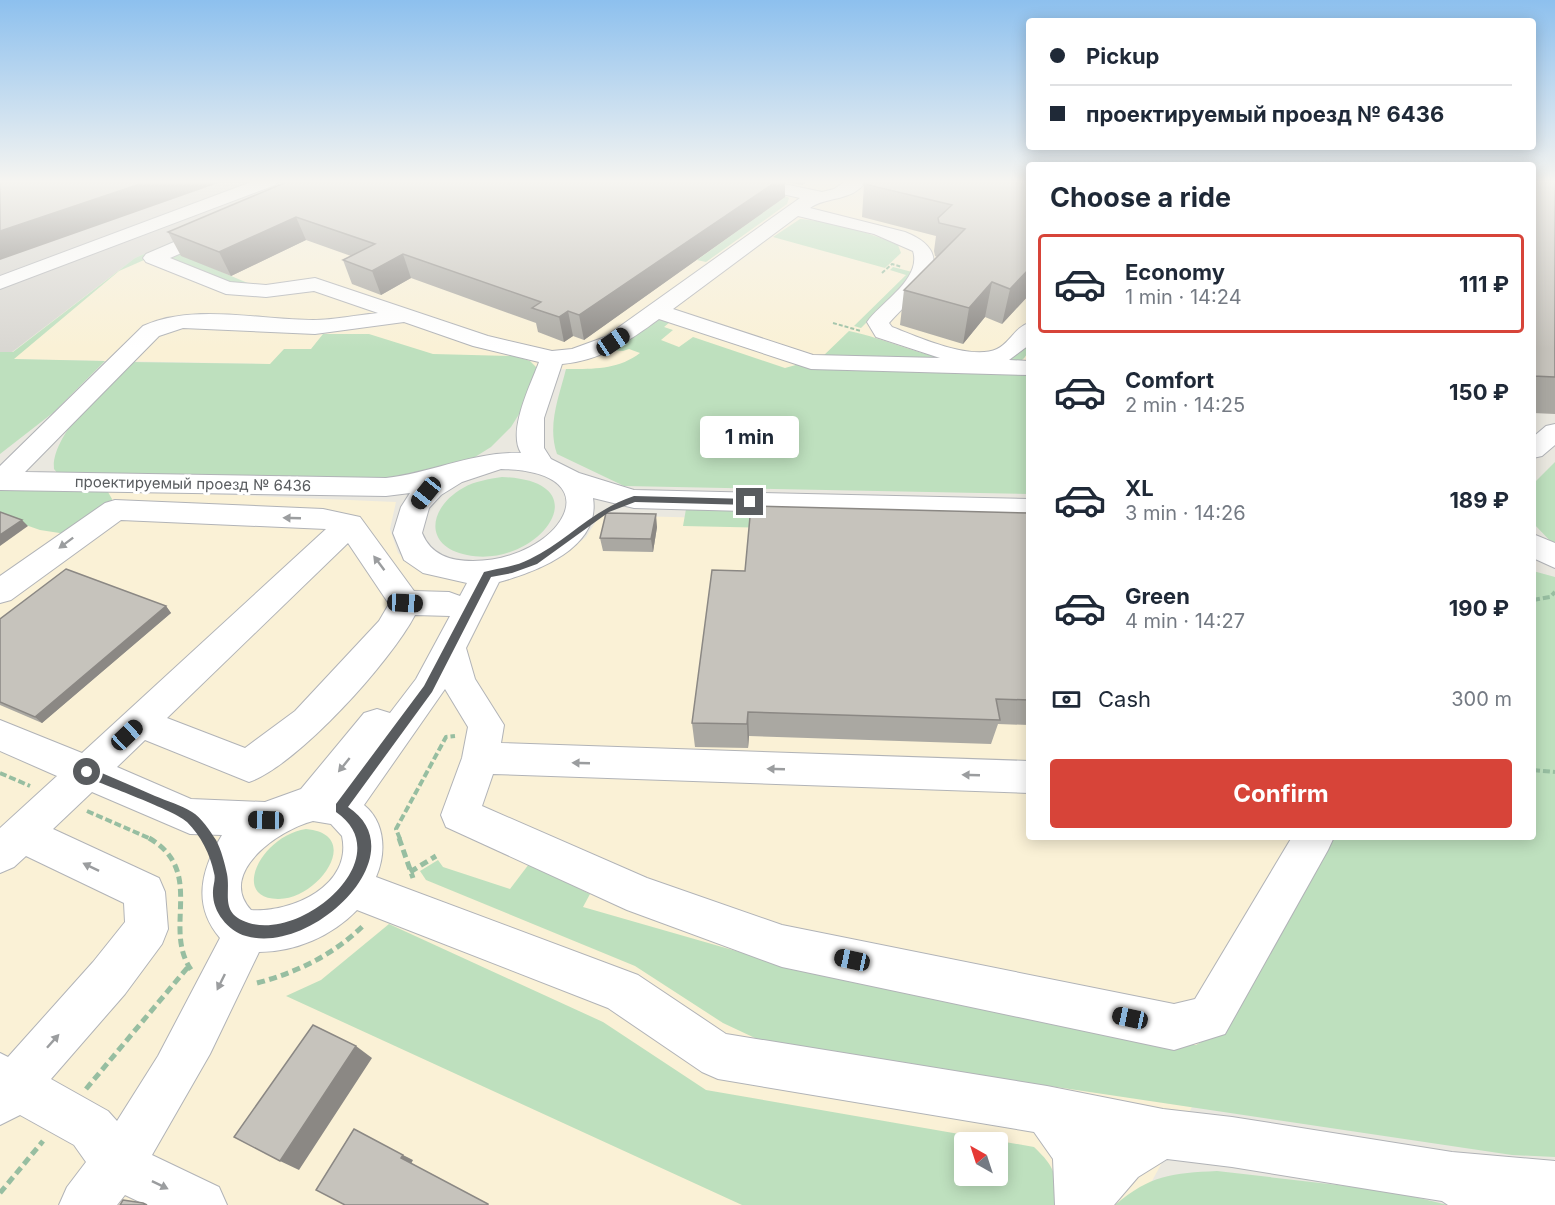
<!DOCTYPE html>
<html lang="en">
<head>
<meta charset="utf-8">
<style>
  :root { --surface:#fff; --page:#f2f2f3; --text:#1f2937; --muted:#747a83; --line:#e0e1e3; --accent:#d74439 }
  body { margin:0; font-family:Inter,sans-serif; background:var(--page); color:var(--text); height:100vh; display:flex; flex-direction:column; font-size:22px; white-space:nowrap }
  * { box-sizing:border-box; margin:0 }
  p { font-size:20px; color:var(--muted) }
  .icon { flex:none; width:33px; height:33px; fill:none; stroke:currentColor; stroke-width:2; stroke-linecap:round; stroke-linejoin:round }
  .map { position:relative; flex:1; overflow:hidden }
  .details { position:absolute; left:1026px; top:162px; width:510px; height:678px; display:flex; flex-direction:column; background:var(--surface); border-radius:6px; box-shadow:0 3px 15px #0003 }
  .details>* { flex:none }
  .banner { position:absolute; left:1026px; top:18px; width:510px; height:132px; border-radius:6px; box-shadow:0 3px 15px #0003; display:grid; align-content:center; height:132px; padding:0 24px; background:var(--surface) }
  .needle { width:39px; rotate:321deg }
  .tools { position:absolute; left:954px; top:1132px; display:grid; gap:12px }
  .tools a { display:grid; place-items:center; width:54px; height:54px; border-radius:6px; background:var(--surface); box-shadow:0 3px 15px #0003; font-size:30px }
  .end { position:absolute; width:27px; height:27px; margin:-14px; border:8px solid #595c5f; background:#fff; box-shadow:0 0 0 3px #fff }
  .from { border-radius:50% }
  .bubble { position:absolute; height:42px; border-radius:6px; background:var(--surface); box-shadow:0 3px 15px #0003; font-size:20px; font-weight:700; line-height:42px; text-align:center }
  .car { position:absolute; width:18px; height:36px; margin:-18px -9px; border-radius:8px; box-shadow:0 0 4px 2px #0007; background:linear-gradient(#222 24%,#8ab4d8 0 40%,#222 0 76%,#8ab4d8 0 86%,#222 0) }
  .banner b { display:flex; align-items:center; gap:21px; height:57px; font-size:22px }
  .banner b+b { border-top:2px solid var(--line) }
  .banner i { width:15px; height:15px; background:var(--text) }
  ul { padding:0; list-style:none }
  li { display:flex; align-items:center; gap:18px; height:99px; margin:0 12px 9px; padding:0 12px; border:3px solid transparent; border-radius:6px }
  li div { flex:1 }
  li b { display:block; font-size:22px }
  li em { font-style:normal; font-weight:700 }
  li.active { border-color:var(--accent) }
  li>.icon { width:54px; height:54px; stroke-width:1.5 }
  h2 { padding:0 24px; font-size:27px; line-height:72px }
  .pay { display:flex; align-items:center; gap:15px; height:66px; padding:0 24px; font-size:22px }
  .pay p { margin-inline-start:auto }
  .button { display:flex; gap:12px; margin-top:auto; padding:12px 24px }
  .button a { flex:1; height:69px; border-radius:6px; background:var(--accent); color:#fff; font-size:24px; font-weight:700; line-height:69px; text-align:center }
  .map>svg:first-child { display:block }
  .commercial { fill:#faf1d6; fill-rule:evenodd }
  .industrial { fill:#d9d7d2 }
  .green { fill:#bee0be; fill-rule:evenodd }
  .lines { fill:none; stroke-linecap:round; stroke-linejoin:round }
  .minor-casing { stroke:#b1b3b7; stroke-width:2 }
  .path-far2 { stroke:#97bea1; stroke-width:2; stroke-dasharray:4 2; stroke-linecap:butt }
  .path-far1 { stroke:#97bea1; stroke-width:4; stroke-dasharray:7 3; stroke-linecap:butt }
  .path { stroke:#97bea1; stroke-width:5; stroke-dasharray:8 4.5; stroke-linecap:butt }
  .minor { fill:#fff; fill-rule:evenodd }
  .wall { fill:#aaa8a2 }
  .shaded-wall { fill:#8b8884 }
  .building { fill:#c6c3bc; stroke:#8b8884; stroke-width:1.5 }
  .oneway { fill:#9b9d9f }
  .route { fill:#595c5f }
  .labels { text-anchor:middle; stroke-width:6; stroke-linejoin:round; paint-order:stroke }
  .street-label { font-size:15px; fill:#595c5f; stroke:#fff }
</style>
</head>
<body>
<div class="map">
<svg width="1555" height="1205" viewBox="0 0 1555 1205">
  <rect width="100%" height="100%" fill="#eae8e0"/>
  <path class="commercial" d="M313 181H1029V378L4 359 120 269Z
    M0 488 92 489 396 502 390 529 398 553 422 571 451 580 486 582 527 573 559 559 586 537 600 515 1029 527V837H1338L1139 1205H0ZM964 1143H998V1176H964Z"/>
  <path class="industrial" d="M0 181H313L135 258 12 352H0Z"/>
  <path class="green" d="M313 181 249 214 119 271 14 359 105 361 54 412 0 454V352H13L135 258Z
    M346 181 179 254 257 287 229 286 172 262 171 257Z
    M781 194 789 198 787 204 706 262 697 260 783 198Z
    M800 219C828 221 872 233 898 245L901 253 885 268 773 237Z
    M893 267 916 273 861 328 854 326 906 275 890 270Z
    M658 318 670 322 664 327 673 330 661 340 679 347 693 337 785 368 803 363 1029 371V494L624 486 557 454C547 425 559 397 566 369 592 369 618 370 640 353L629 349 623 351 611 350Z
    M849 331C899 340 990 392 1029 342 1029 355 1024 362 1011 364L830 362 821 358Z
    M323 334H369L433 354 515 356 530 361 537 368 521 411 511 427 491 447 475 457 394 481 59 475 54 469C51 434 106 386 130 362L270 364 284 349H311Z
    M1555 462V546L1533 523V484Z
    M502 477C606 481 536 570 467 555 422 546 429 507 463 488 475 481 489 479 502 477Z
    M0 488 101 490 108 492 112 499 110 508 66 534 40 530 0 516Z
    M686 509 1029 517V534L683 526Z
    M1533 571 1555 577V1157L1512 1155 768 1044 723 1023 635 966 426 880 420 871 438 860 443 867 510 889 529 864 590 894 583 907 788 966 1175 1045H1196L1215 1034 1324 837H1533Z
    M306 829C364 834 319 899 279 899 230 900 260 836 306 829Z
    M389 924 603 1022 706 1090 1034 1147C1055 1167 1058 1175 1054 1205H742L286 996 321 980ZM964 1143H998V1176H964Z
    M1217 1171 1390 1191 1448 1205H1115C1150 1175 1173 1173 1217 1171Z"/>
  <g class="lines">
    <defs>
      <path id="minor" d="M254 181H278L275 185 0 289V276Z
        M739 181H770L822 192 834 189 846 181H866C853 202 826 196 810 208L905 232C965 256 916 293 889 323L892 327C918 337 971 361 997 349 1010 343 1015 327 1029 323V345L1009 360 1029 361V375L811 369 659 319C629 341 600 361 562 364L544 418V448L551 459 579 473 634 490 1029 499V519L634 508 593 498C601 548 536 572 499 582L466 648 475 679 504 725 501 743 1029 761V793L493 774 482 806 647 878 782 925 1174 1004 1195 999 1292 837H1334L1328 850 1225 1034 1174 1050 782 967 627 910 446 827 441 815 462 758 468 727 445 689 364 805C386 823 386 854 376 877L638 975 726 1034 1047 1086 1163 1109 1232 1117 1452 1152 1555 1161V1205H1448L1442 1201 1232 1167 1167 1159 1138 1177 1114 1205H1055L1053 1159 1034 1132 718 1079 702 1072 608 1008 357 910C332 936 295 952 259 952L210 1054 152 1155 219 1187 227 1205H146L125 1195 117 1205H59L67 1187 86 1162 74 1145 20 1115 0 1125V1053L8 1057 93 962 125 922 124 903 26 856 14 867 0 873V828L57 776 0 751V720L82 753 326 529 121 520 11 600 0 603V576L105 503 115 500 323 509 360 517 414 591 449 592 460 596 467 583 423 573 404 560 393 533 401 507 410 493 386 496 0 490V466L143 326C194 303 258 320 313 320 334 320 357 315 378 313L314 291 266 297 226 294 146 262 143 258 146 254 209 227 216 225 226 231 223 235 170 258 230 282 266 285 315 278 488 336 552 351 572 349 605 337 800 198 742 185ZM798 216 874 234 913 251C922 279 881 302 867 322L876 337 940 358 813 355 673 309ZM404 322 473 346 539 362C531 384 507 431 521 453 475 451 431 473 386 478L25 472 159 336 183 328 315 334ZM501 469C618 471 559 561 473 561 450 561 431 555 422 533L429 508 441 495 462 482ZM348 543 389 604 379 621 295 711 245 748 167 718ZM415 615 450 616 416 679 390 713 377 709 364 713 301 789 265 802 191 799 117 767 145 740 249 782C298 765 391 661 415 615ZM92 792 190 834 222 835C201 870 192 905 220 938L158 1056 117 1121 108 1111 51 1079 125 994 162 944 168 929 165 892 159 878 53 829ZM313 821 331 824 342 836C353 886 291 913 251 910 216 872 281 829 313 821Z
        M1555 424V445L1542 456 1533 458V437L1546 426Z
        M1533 534 1555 543V568L1533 558Z"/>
    </defs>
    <use href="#minor" class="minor-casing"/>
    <path class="path-far2" d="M882 273 892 264 902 267
      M833 323 861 331"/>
    <path class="path-far1" d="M1533 600 1550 597 1555 592
      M1533 770 1555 772
      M0 773 30 786
      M87 811 151 839
      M400 839 396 829 446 737 455 736"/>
    <path class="path" d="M149 838C207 872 161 929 192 971
      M399 838 413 878
      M410 872 436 856
      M257 983C298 972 333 955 364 925
      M86 1089 188 967
      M0 1193 43 1141"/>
    <use href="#minor" class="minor"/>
  </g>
  <path class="wall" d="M289 181H808L802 185 785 182V197L584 340 573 336 564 342 538 332 536 323 411 278 381 295 352 284 343 260 351 256 306 240 231 276 181 256 168 232Z
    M1029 181V295L1002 324 985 317 963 344 900 325 904 290 937 257 935 256 934 251 936 236 862 217 864 184Z
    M1533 181H1555V414L1533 413Z
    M1029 513V725L998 724 991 744 749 736 748 748 695 747 692 723Z
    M657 527 653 552 603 551 600 538Z
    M166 606 171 613 42 723 0 705V619Z"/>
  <path class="shaded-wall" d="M149 181H224L0 260V231Z
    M777 181H785V197L584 340 579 315Z
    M802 181H808L802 185Z
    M296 217 306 240 231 276 219 252Z
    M403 254 411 278 381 295 372 271Z
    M1029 269V295L1002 324 1010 289Z
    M992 282 985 317 963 344 969 308Z
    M568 311 573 336 564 342 559 317Z
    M656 514 657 527 653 552 651 539Z
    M22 520 28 526 0 546V535Z
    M166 606 171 613 42 723 35 717Z
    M748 712 749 736 748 748 747 724Z
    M356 1046 372 1058 299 1170 280 1161Z
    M403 1155 413 1160 411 1164 401 1158Z"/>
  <path class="building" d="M0 181H149L0 231Z
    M289 181H777L579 315 568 311 559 317 532 308 541 302 403 254 372 271 343 260 375 244 296 217 219 252 168 232Z
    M869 181H1029V269L1010 289 992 282 969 308 904 290 965 229 939 223 938 218 952 205 864 184Z
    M1533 181H1555V377L1533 376Z
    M751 506 1029 513V700L996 699 1000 720 748 712 747 724 692 723 712 570 745 571Z
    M0 512 22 520 0 535Z
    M606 513 656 514 651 539 600 538Z
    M66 569 166 606 35 717 0 702V619Z
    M313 1025 356 1046 280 1161 234 1137Z
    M354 1129 403 1155 401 1158 488 1204V1205H345L316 1190Z
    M123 1200 143 1203 147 1205H120Z"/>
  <defs><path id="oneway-solid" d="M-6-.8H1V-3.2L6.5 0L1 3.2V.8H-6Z" transform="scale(1.5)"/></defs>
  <g class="oneway">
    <use href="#oneway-solid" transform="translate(292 518) rotate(-178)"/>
    <use href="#oneway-solid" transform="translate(66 543) rotate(143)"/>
    <use href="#oneway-solid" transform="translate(379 563) rotate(-127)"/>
    <use href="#oneway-solid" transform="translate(581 763) rotate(-178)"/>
    <use href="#oneway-solid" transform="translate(344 765) rotate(129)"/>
    <use href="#oneway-solid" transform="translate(776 769) rotate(-178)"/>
    <use href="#oneway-solid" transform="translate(971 775) rotate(-178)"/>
    <use href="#oneway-solid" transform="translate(91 867) rotate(-154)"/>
    <use href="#oneway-solid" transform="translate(221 982) rotate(116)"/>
    <use href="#oneway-solid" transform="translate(53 1041) rotate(-48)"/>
    <use href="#oneway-solid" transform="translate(160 1185) rotate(26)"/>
  </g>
  <linearGradient id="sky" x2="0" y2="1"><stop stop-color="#8dc0ee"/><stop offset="0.52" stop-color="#f6f5f1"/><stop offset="1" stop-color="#f6f5f1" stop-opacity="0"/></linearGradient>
  <rect width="1555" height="349" fill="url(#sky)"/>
  <path class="route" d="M634 496 750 499 755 502 750 505 635 502 609 512 537 564 512 573 491 577 432 692 348 807C419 854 311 956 246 936 227 930 212 911 213 891 213 885 216 879 214 873 210 854 201 836 187 822 176 811 102 784 83 776V769L87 767C110 776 132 786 155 796 167 801 181 805 192 812 201 817 210 831 216 840 221 849 225 864 227 874 231 894 219 914 249 923 305 940 400 856 336 812V804L424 686 484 572C499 568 515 567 530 559 567 541 592 510 634 496Z"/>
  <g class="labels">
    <g class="street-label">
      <text transform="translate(193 484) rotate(1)" y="5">проектируемый проезд № 6436</text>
    </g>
  </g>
</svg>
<div class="tools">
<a><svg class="needle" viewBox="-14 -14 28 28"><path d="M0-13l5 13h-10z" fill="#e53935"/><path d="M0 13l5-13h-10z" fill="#747a83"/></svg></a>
</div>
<i class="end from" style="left:87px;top:772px"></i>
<i class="end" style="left:750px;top:502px"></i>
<div class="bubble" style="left:700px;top:416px;width:99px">1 min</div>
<i class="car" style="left:613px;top:342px;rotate:56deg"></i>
<i class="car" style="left:426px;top:493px;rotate:219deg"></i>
<i class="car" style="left:405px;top:603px;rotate:93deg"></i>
<i class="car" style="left:127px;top:735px;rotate:47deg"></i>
<i class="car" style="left:266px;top:820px;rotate:271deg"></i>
<i class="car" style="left:852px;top:960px;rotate:282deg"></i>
<i class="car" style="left:1130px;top:1018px;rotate:282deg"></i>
<div class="banner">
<b><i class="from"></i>Pickup</b>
<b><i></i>проектируемый проезд № 6436</b>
</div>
<section class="details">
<h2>Choose a ride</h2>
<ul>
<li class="active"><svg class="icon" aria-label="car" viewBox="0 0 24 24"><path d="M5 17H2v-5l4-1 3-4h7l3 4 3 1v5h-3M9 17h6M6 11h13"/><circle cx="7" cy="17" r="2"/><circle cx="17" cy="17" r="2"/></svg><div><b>Economy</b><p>1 min · 14:24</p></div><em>111 ₽</em></li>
<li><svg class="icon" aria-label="car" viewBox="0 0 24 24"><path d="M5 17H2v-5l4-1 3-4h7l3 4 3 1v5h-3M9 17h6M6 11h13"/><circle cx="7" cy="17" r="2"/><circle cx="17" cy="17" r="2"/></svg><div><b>Comfort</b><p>2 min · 14:25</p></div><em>150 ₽</em></li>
<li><svg class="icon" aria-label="car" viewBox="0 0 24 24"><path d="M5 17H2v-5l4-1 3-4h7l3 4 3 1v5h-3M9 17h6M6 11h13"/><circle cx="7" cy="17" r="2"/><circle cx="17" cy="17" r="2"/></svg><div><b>XL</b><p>3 min · 14:26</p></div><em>189 ₽</em></li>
<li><svg class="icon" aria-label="car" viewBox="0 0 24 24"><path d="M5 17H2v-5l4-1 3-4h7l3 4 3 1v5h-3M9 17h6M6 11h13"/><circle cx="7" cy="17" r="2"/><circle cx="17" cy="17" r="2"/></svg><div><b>Green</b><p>4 min · 14:27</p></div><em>190 ₽</em></li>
</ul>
<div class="pay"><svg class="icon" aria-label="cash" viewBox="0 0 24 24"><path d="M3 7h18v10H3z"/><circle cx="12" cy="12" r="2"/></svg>Cash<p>300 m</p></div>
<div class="button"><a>Confirm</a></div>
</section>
</div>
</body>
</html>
